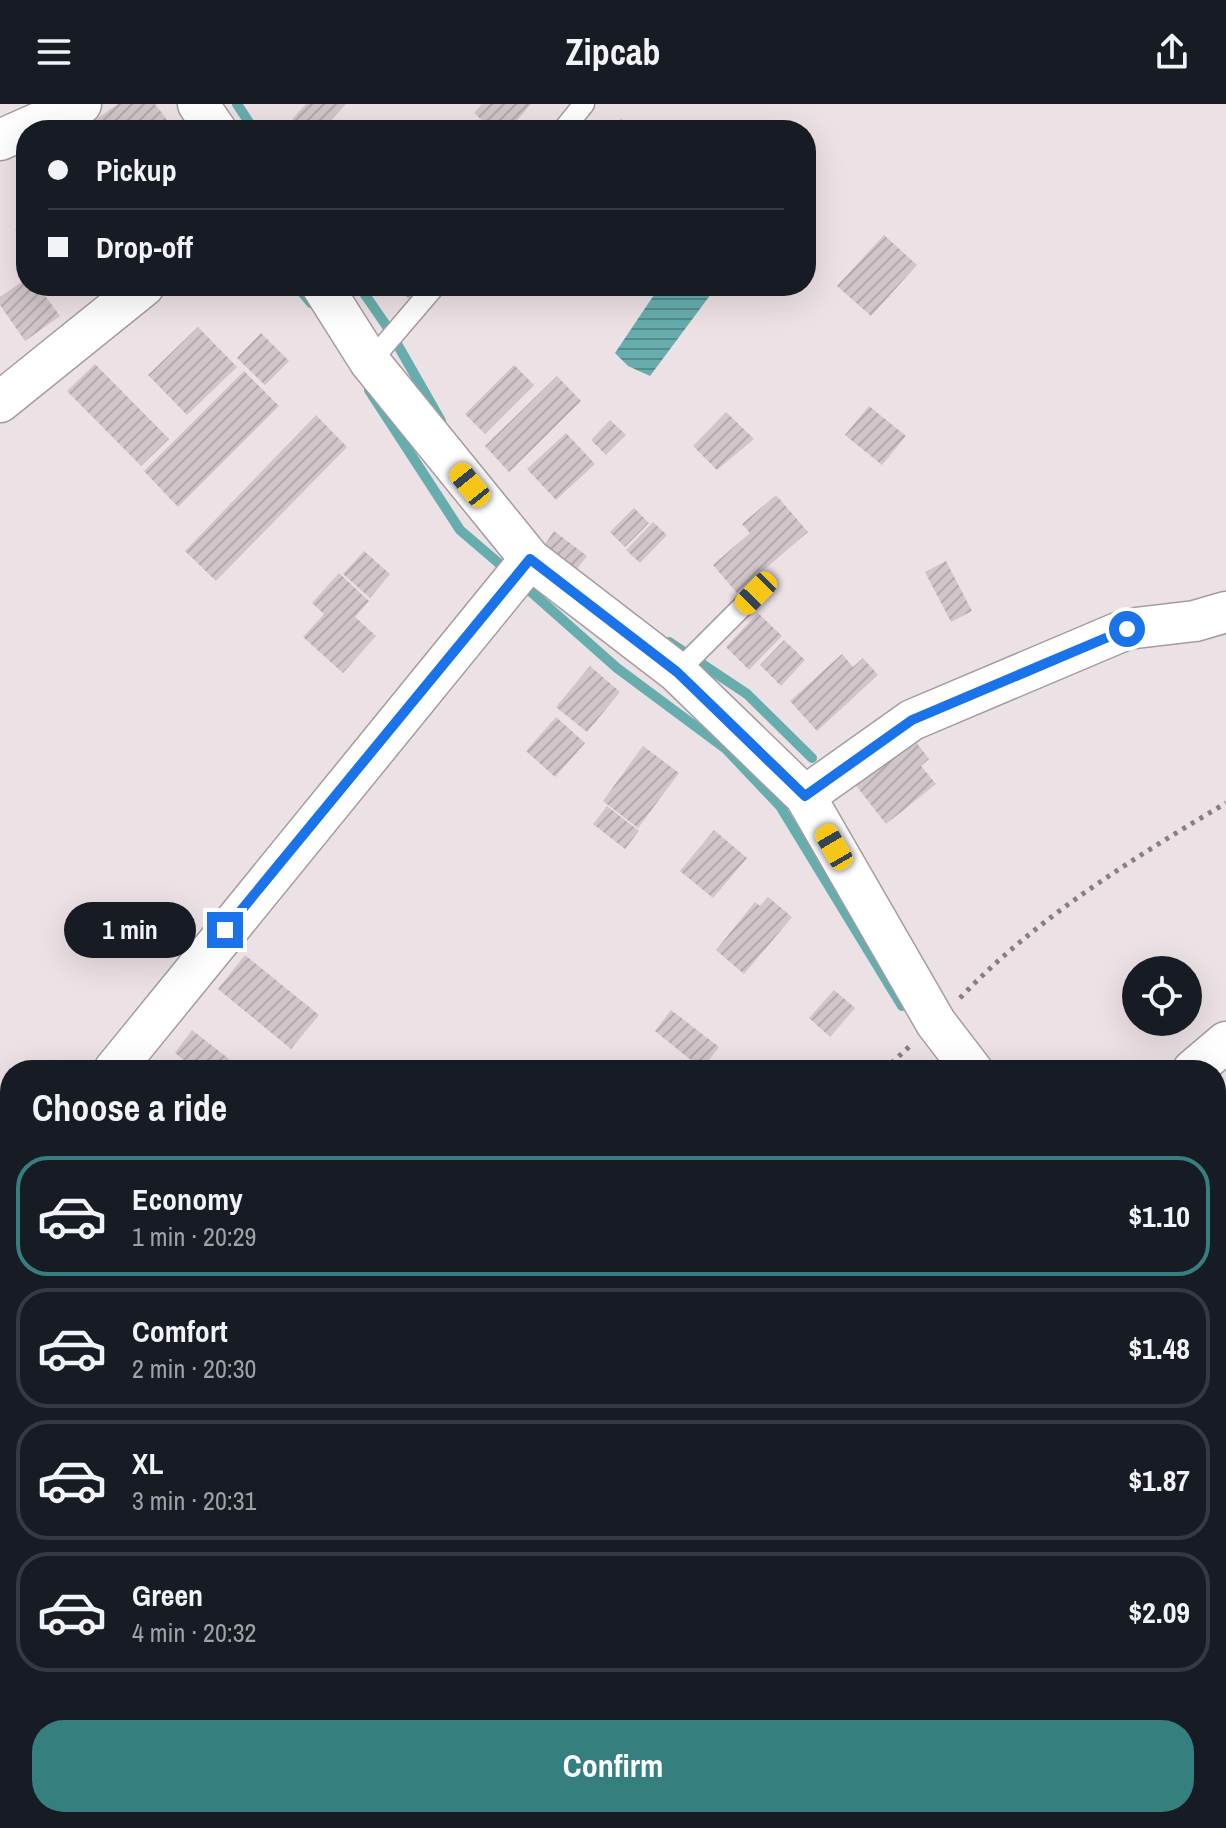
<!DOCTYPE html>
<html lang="en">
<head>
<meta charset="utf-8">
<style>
  :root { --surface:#171b24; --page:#20242c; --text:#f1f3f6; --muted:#9ea1a6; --line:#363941; --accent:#367f7f }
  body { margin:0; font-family:"Archivo Narrow",sans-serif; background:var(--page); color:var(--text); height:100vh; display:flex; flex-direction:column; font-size:30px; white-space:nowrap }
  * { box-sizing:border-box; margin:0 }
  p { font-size:26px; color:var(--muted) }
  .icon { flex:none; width:44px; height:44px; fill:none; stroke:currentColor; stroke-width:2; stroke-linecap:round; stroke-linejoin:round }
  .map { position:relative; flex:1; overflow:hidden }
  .details { position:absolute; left:0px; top:956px; width:1226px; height:768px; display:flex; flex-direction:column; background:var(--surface); border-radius:32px 32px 0 0; box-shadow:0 8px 32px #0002 }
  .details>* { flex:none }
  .banner { position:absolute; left:16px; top:16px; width:800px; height:176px; border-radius:32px; box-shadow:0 8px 32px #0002; display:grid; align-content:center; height:176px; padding:0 32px; background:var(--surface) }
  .buttons { position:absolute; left:1122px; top:852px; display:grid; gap:16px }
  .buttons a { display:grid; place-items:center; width:80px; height:80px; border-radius:50%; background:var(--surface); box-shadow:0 8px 32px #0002; font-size:40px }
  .end { position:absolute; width:36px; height:36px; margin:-18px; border:10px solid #1a73e8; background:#fff; box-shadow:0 0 0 4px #fff }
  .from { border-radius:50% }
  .bubble { position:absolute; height:56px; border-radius:28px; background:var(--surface); box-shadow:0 8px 32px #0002; font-size:26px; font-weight:700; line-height:56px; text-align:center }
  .car { position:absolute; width:24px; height:48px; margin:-24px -12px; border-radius:10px; box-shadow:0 0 6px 2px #0007; background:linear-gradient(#f5c518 24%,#345 0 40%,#f5c518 0 76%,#345 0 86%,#f5c518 0) }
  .banner b { display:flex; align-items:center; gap:28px; height:76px; font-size:30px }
  .banner b+b { border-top:2px solid var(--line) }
  .banner i { width:20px; height:20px; background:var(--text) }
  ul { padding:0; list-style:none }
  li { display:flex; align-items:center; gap:24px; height:120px; margin:0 16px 12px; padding:0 16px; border:4px solid var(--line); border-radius:32px }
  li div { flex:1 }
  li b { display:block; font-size:30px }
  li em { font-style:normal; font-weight:700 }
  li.on { border-color:var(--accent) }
  li>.icon { width:72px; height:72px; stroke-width:1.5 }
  h2 { padding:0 32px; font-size:36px; line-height:96px }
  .primary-button { display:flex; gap:16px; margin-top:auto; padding:16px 32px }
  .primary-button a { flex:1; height:92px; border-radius:32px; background:var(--accent); color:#fff; font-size:32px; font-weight:700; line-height:92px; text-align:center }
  header { display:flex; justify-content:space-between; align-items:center; height:104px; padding:0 32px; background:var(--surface); font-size:36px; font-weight:700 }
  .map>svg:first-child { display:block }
  .water { fill:url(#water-rules) }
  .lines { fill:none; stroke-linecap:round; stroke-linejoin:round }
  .stream { stroke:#67adad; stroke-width:10 }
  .building { fill:url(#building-hatch) }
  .lane-casing { stroke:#a69c9e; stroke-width:23 }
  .street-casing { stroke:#a69c9e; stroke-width:43 }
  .path { stroke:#878082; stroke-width:5; stroke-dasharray:4 6; stroke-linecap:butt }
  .lane { stroke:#fff; stroke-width:20 }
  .street { stroke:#fff; stroke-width:40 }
  .route { stroke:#1a73e8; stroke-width:10 }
</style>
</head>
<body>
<header><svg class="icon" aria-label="menu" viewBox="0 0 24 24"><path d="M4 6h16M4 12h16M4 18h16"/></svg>Zipcab<svg class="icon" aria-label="share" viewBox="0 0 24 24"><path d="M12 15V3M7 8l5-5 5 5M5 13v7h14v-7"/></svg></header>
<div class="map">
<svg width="1226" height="1724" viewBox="0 0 1226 1724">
  <defs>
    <pattern id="water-rules" width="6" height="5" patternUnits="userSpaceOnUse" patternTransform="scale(2)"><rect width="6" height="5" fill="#67adad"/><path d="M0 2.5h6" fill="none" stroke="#558d8d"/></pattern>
    <pattern id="building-hatch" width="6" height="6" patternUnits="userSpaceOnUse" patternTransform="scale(2)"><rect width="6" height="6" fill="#d0c5c8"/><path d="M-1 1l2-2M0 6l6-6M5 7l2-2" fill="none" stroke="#b3a9ac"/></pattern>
  </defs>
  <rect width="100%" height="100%" fill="#ece1e4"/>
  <path class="water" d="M660 182H717L650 272 628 262 615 249Z"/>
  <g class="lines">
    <path class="stream" d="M237 0 254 26
      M297 182 311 199
      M359 182 388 224 441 317
      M369 286 460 426 509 468
      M521 479 617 564 726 645 780 702 902 902
      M669 538 747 590 812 654
      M0 1449 10 1450"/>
  </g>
  <path class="building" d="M118 0H155L167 16 153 26H91L88 21Z
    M306 0H346L322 26H304L292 15Z
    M482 0H531L509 26H493L474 9Z
    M621 15 635 26H613Z
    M26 119V145L15 125Z
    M884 131 917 161 871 212 837 182Z
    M26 175V182H38L60 212 25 237 0 201V193Z
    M394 182H429L414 199Z
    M198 223 237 263 187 311 148 271Z
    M261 229 289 257 265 281 237 254Z
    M95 260 169 335 141 362 67 287Z
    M514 261 534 281 485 330 465 310Z
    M244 267 279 302 178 403 144 367Z
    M557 272 581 297 509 368 485 342Z
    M869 302 906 332 882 361 845 331Z
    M726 308 754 335 717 366 693 342Z
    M316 311 347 343 216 477 185 447Z
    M610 316 626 331 606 351 591 336Z
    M566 329 595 360 556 396 527 365Z
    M776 391 808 428 737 489 713 461 750 429 742 420Z
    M634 404 649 419 625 443 610 428Z
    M653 418 667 431 640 459 626 446Z
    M554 427 587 452 576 466 544 442Z
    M364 447 390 470 370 494 343 470Z
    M946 457 972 507 951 518 925 468Z
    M339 469 369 497 355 513 376 532 343 569 303 533 324 510 312 499Z
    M758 509 782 532 749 566 726 543Z
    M784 536 805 556 781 582 760 561Z
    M842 550 853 563 863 554 878 571 817 627 790 597Z
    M590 562 620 588 587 628 556 603Z
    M556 613 585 639 555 673 526 647Z
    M912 633 929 655 921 662 936 680 886 720 854 679Z
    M643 642 679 669 638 724 603 697Z
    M607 702 639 727 625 745 593 720Z
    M714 726 747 754 713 794 680 767Z
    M768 793 792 813 744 870 716 846 755 798 760 802Z
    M245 851 319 911 291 945 218 885Z
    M834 886 855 904 830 933 809 914Z
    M671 906 719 943 702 965 655 927Z
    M192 926 243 966H188L191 962 175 949Z
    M0 1049 10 1057V1068L0 1080Z
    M1216 1469 1226 1476V1516L1216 1531Z
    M265 1714H293L289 1724H261Z
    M307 1714H340L336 1724H302Z
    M881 1714H943L937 1724H899Z
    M983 1714H1037L1031 1724H976Z"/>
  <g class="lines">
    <defs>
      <path id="lane" d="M563 26 584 0
        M370 258 435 182
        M677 568 756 489"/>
      <path id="street" d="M198 0 216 26
        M0 36 81 0
        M322 182 370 258 530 455 677 568 805 692 936 919 972 966
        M0 298 144 182
        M805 692 912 616 1127 525 1195 517 1226 508
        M114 966 530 455
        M1193 966 1226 938
        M0 1111 10 1098
        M1216 1375 1226 1393
        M1216 1670 1226 1656
        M156 1714 172 1724
        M726 1714 742 1724
        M959 1724 964 1714
        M1177 1724 1184 1714"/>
    </defs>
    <use href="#lane" class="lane-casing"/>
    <use href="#street" class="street-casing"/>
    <path class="path" d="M960 894C1036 814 1132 755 1226 699
      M884 966 910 942"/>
    <use href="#lane" class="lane"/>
    <use href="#street" class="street"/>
  </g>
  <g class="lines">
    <path class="route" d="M225 826 530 455 677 568 805 692 912 616 1127 525"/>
  </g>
</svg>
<div class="buttons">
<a><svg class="icon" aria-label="locate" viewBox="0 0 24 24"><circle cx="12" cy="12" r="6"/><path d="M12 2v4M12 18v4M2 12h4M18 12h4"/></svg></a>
</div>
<i class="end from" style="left:1127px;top:525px"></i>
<i class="end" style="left:225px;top:826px"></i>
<div class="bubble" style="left:64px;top:798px;width:132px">1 min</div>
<i class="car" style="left:470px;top:381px;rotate:321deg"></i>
<i class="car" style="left:756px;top:489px;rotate:224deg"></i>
<i class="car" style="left:834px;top:743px;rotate:330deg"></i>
<div class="banner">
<b><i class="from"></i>Pickup</b>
<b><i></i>Drop-off</b>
</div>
<section class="details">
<h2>Choose a ride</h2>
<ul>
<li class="on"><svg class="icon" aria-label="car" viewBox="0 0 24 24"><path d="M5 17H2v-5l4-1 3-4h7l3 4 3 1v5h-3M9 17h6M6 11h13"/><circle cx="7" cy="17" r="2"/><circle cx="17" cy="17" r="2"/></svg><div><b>Economy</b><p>1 min · 20:29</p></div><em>$1.10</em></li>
<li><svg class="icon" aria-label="car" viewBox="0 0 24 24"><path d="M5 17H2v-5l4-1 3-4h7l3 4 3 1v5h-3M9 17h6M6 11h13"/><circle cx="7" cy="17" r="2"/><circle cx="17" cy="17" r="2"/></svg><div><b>Comfort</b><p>2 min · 20:30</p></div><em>$1.48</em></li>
<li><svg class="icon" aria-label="car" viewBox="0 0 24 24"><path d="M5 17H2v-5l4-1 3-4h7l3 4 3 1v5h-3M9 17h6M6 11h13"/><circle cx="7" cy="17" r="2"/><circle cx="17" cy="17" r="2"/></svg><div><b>XL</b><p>3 min · 20:31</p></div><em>$1.87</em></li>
<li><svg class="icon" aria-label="car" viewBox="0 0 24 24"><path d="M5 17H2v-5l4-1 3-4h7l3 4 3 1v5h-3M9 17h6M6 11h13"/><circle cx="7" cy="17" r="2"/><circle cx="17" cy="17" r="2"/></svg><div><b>Green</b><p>4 min · 20:32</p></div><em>$2.09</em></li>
</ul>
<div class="primary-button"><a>Confirm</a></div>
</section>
</div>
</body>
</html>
